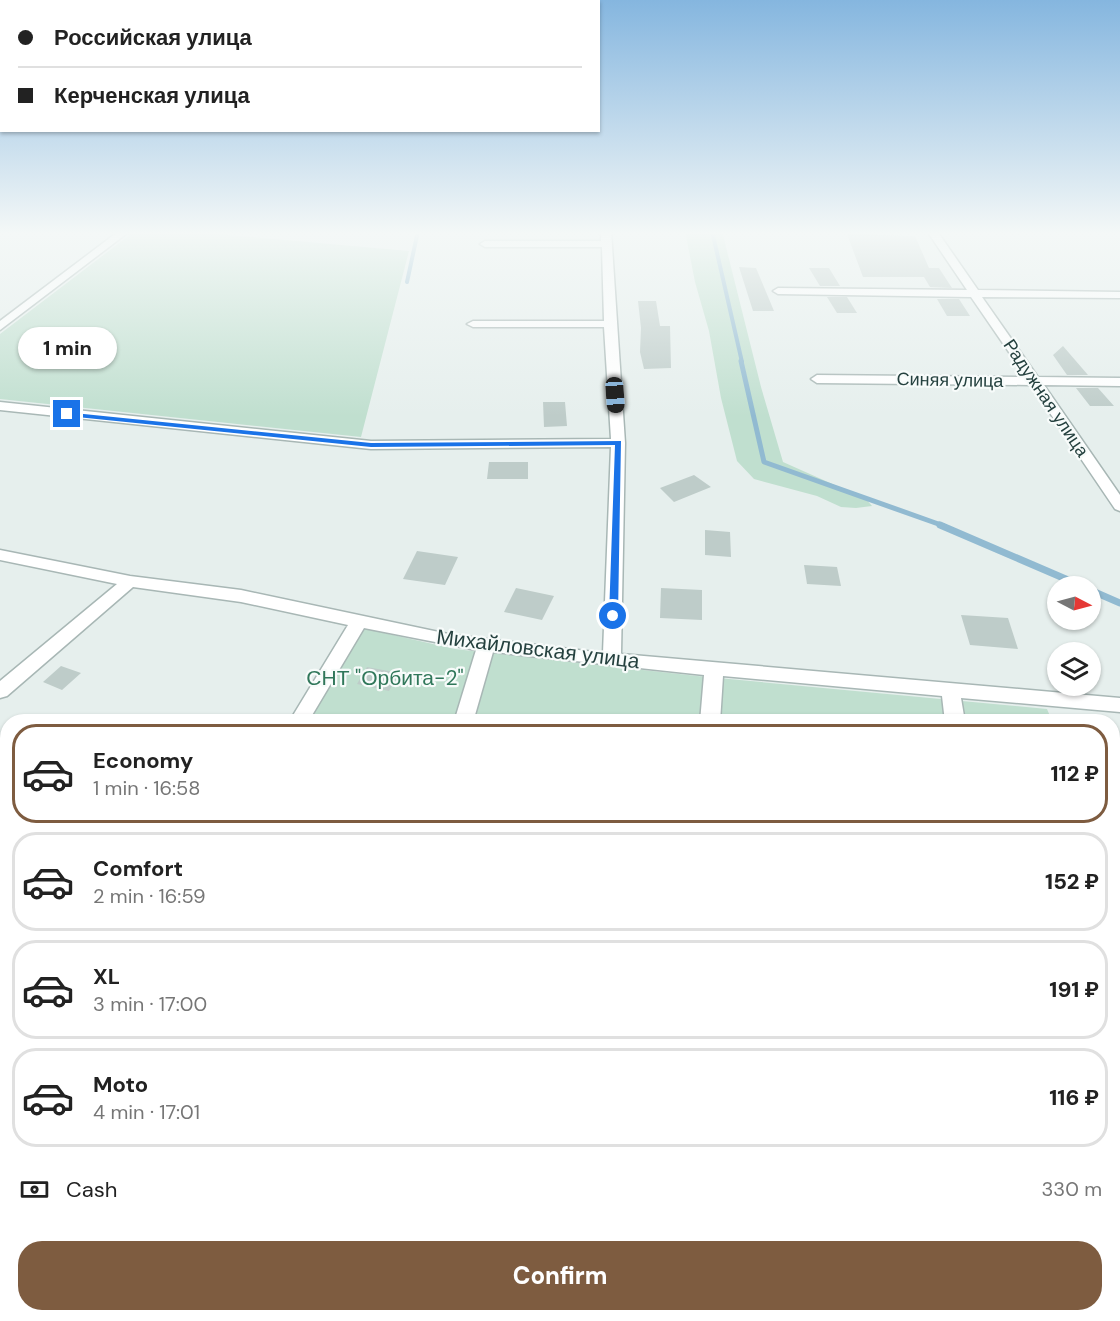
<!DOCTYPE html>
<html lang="en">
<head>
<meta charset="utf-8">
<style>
  :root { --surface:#fff; --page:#f2f2f2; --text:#222; --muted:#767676; --line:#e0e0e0; --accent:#7e5c40 }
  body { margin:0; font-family:"DM Sans",sans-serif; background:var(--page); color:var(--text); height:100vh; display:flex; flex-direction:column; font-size:22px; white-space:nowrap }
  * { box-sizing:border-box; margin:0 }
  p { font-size:20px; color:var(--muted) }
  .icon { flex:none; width:33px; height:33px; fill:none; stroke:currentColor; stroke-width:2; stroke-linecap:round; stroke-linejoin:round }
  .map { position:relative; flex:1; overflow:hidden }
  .details { position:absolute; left:0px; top:714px; width:1120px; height:608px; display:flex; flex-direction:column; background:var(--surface); border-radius:24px 24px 0 0; box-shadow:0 2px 4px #0004 }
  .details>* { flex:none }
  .guide { position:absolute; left:0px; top:0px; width:600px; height:132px; box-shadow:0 2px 4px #0004; display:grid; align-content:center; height:132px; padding:0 18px; background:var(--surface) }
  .needle { width:39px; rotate:96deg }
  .tools { position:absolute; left:1047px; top:576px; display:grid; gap:12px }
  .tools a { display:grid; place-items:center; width:54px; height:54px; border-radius:50%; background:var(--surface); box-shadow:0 2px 4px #0004; font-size:30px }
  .end { position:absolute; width:27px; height:27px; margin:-14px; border:8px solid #1a73e8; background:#fff; box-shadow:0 0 0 3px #fff }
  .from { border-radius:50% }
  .bubble { position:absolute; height:42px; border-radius:21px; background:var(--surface); box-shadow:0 2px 4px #0004; font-size:20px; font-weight:800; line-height:42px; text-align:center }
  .car { position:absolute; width:18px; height:36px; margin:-18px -9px; border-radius:8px; box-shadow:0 0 4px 2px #0007; background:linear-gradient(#222 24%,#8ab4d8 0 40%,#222 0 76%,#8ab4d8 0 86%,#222 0) }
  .guide b { display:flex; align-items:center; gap:21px; height:57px; font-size:22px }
  .guide b+b { border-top:2px solid var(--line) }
  .guide i { width:15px; height:15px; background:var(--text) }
  ul { padding:10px 0 0; list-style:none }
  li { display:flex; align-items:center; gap:18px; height:99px; margin:0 12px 9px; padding:0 6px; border:3px solid var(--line); border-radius:24px }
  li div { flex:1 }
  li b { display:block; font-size:22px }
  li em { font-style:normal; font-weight:800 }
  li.selected { border-color:var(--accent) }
  li>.icon { width:54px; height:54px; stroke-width:1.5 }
  .pay { display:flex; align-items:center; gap:15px; height:66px; padding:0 18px; font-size:22px }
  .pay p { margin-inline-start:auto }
  .action { display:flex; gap:12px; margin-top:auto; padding:12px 18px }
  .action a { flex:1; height:69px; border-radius:24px; background:var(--accent); color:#fff; font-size:24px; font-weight:800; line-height:69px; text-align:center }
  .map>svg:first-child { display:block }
  .green { fill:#c0dfcf }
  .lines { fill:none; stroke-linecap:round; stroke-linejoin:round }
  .stream-far2 { stroke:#91bad1; stroke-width:4 }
  .stream-far1 { stroke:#91bad1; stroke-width:5 }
  .stream { stroke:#91bad1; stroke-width:7 }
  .building { fill:#beccc9 }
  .street-casing { stroke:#a8b7b5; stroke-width:3 }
  .path { stroke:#88b1ad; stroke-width:4.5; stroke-dasharray:4 5; stroke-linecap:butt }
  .street { fill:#fff; fill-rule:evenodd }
  .route { fill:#1a73e8 }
  .labels { text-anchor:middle; stroke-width:4.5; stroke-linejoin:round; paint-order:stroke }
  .far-street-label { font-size:18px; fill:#25413f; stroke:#f7fbfa }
  .street-label { font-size:21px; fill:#25413f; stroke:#f7fbfa }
  .park-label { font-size:21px; fill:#30775a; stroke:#f7fbfa }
</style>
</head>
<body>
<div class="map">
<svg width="1120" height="1321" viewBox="0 0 1120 1321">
  <rect width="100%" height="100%" fill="#e6efed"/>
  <path class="green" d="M135 231H182L409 251 361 437 0 399V334Z
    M685 231H722L761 387 783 462 866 499 872 506 856 508 841 507 817 496 754 479 737 461 721 398 709 331 695 282Z
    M362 628 455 649 697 676 1047 709 1052 721 307 722Z
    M1113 879 1120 896V1321H0V1241L7 1228 8 1314H1113Z"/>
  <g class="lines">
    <path class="stream-far2" d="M712 231 742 362
      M407 282 418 231"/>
    <path class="stream-far1" d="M741 361 764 462 944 526"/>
    <path class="stream" d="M940 525 1082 586
      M1090 590 1120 603"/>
  </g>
  <path class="building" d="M847 234 915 236 929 268H939L952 288 930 287 924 277H863Z
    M739 267 756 268 774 311H753Z
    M809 268H829L840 286H820Z
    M827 297H847L857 313H837Z
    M937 299H959L970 316H947Z
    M638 301H656L660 326H670L671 368 644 369 640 352 641 328Z
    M1063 346 1088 375H1067L1053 355Z
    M1076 388H1098L1114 406H1090Z
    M543 402H565L567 426 544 427Z
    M489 462H528V479H487Z
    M694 475 711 487 674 502 660 488Z
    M705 530 730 532 731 557 705 555Z
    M417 551 458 557 445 585 403 579Z
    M804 565 837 567 841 586 807 584Z
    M516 588 554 596 542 620 504 612Z
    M661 588 702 590V620L660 618Z
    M961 615 1008 618 1018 649 970 645Z
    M61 666 81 673 62 690 43 682Z
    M367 667 399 673 389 691 357 684Z"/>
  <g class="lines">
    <defs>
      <path id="street" d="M119 231H130L0 330V321Z
        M601 231H611L625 443 621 654 1120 698V712L961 698 965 722H945L942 696 723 676 720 722H700L704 675 493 652 473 722H454L476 650 364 628 308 722H289L348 625 241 602 133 587 7 696 0 698V681L117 584 0 560V550L130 576 241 590 453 635 603 653 611 447 371 449 0 410V402L371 441 611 439 604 327H473L467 324 473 321H604L602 247H485L480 244 485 241H601Z
        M927 231H937L978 290 1120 292V298L982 297 1038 377 1120 378V386L1044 385 1120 495V511L1115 509 1031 385 817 383 811 379 817 375 1026 377 971 297 778 294 773 291 778 288 967 290Z
        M8 1192V1229L0 1232V1195Z
        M245 1314H275L273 1321H243Z
        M635 1314H665L664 1321H634Z
        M1031 1314H1061L1062 1321H1032Z"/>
    </defs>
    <use href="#street" class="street-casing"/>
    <path class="path" d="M1113 792 1120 803"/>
    <use href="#street" class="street"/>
  </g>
  <linearGradient id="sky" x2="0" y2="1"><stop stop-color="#85b6df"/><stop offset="0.56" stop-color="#f4f8f7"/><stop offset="1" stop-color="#f4f8f7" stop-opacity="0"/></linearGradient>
  <rect width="1120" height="416" fill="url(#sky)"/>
  <path class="route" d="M64 412 371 443 621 441 618 616 613 620 609 616 615 445 371 447 67 416Z"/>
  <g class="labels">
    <g class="far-street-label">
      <text transform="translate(950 380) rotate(1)" y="6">Синяя улица</text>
      <text transform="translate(1046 398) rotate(56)" y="6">Радужная улица</text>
    </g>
    <g class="street-label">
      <text transform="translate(538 649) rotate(7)" y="7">Михайловская улица</text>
    </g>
    <g class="park-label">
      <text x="385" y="685">СНТ "Орбита-2"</text>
    </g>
  </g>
</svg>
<div class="tools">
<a><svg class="needle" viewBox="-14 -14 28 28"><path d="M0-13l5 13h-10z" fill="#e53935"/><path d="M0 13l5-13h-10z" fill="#767676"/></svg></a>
<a><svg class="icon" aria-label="layers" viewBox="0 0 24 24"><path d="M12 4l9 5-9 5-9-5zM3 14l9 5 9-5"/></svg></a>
</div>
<i class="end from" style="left:613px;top:616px"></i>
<i class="end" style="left:67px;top:414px"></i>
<div class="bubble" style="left:18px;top:327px;width:99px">1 min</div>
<i class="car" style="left:615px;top:395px;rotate:176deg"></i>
<div class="guide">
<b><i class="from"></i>Российская улица</b>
<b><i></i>Керченская улица</b>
</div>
<section class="details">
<ul>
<li class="selected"><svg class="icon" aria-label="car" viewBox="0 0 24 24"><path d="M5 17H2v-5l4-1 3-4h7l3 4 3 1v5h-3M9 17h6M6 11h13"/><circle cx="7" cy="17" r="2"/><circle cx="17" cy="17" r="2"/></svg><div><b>Economy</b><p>1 min · 16:58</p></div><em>112 ₽</em></li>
<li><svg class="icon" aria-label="car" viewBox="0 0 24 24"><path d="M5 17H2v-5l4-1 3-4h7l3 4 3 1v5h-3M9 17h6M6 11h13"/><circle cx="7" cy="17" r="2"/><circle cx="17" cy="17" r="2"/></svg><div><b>Comfort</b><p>2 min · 16:59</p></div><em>152 ₽</em></li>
<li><svg class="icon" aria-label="car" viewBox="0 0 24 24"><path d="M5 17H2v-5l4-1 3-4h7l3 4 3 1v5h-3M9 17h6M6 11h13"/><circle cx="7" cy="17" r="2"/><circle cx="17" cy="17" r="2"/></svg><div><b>XL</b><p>3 min · 17:00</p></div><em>191 ₽</em></li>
<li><svg class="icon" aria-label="car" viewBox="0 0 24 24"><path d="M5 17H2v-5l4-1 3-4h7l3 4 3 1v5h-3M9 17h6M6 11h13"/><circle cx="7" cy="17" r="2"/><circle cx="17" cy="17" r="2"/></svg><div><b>Moto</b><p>4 min · 17:01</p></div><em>116 ₽</em></li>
</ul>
<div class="pay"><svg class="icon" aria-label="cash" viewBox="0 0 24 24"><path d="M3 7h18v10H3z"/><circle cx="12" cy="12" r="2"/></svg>Cash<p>330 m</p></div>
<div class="action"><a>Confirm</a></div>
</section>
</div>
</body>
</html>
